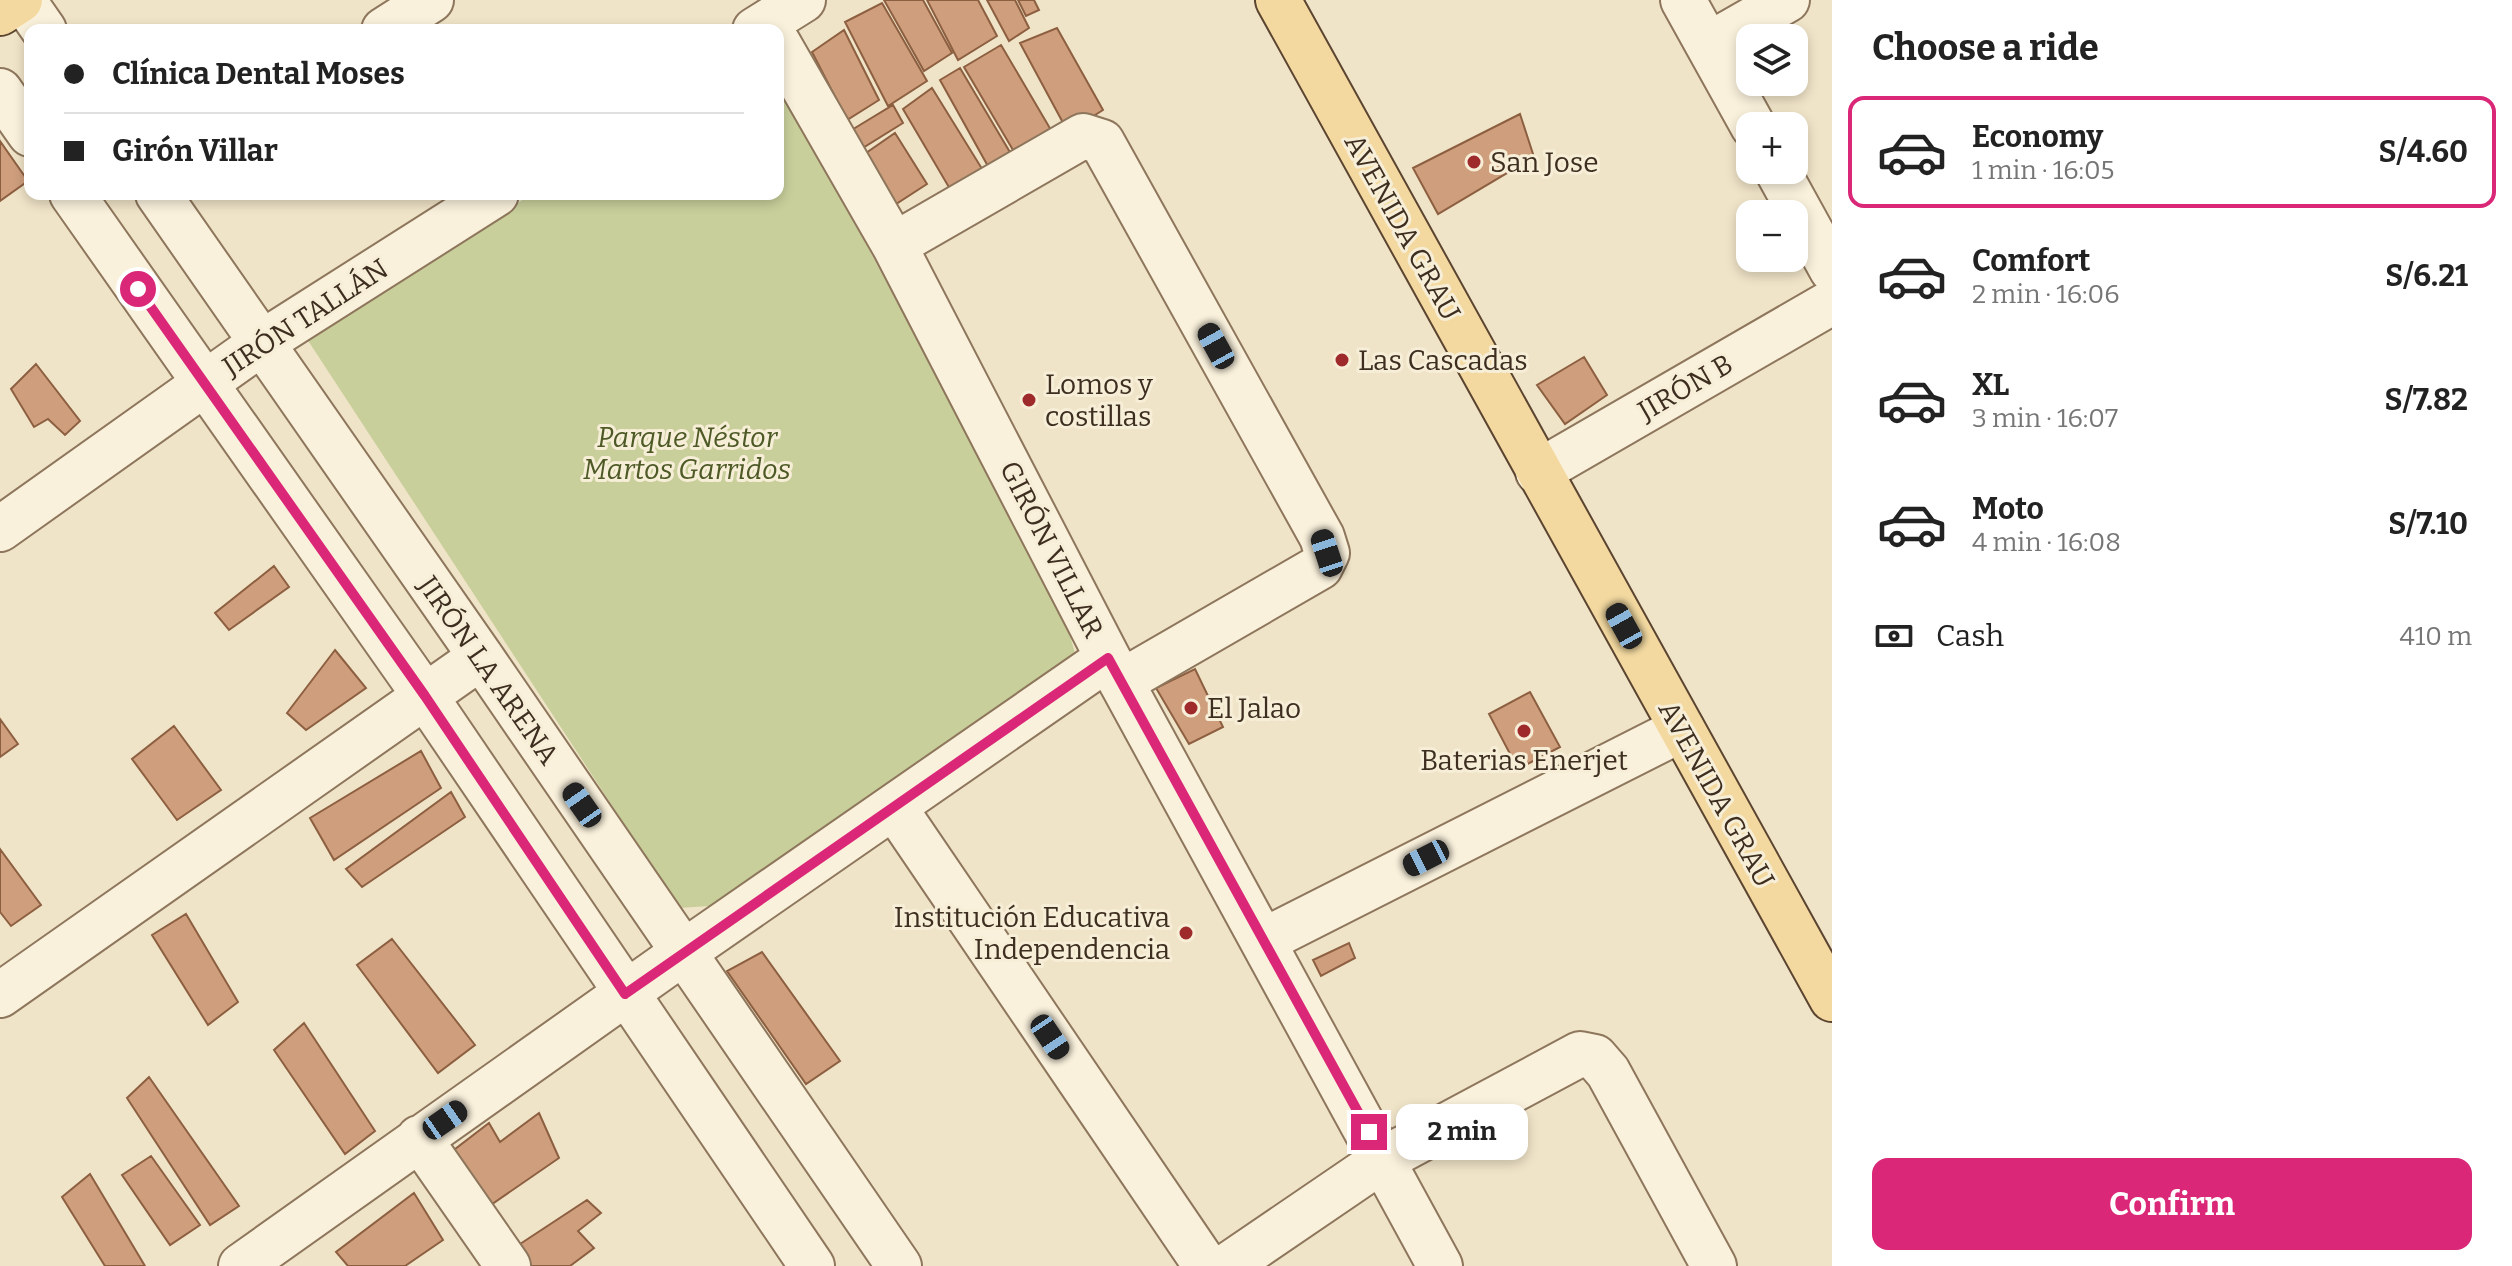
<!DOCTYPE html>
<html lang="en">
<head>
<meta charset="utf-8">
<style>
  :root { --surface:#fff; --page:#f6f6f6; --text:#222; --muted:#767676; --line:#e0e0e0; --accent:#db2777 }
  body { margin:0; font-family:Bitter,serif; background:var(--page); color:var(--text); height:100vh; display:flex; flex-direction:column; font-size:30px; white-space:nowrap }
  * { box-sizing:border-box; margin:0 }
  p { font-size:26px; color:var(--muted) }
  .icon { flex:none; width:44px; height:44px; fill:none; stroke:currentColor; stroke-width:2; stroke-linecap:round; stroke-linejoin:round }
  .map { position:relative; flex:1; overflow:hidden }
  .panel { display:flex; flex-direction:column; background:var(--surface); width:680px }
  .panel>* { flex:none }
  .banner { position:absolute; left:24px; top:24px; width:760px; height:176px; border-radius:16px; box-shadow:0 4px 12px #0003; display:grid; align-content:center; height:176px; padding:0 40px; background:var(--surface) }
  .controls { position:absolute; left:1736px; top:24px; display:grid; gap:16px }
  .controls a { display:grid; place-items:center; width:72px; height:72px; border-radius:16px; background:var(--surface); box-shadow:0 4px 12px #0003; font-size:40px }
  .end { position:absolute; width:36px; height:36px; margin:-18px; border:10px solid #db2777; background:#fff; box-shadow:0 0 0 4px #fff }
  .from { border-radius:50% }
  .bubble { position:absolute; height:56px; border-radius:16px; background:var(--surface); box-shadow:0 4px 12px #0003; font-size:26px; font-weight:700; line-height:56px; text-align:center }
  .car { position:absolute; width:24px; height:48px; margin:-24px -12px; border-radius:10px; box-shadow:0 0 6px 2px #0007; background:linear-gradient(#222 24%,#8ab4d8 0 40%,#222 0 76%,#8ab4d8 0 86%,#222 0) }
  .banner b { display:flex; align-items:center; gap:28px; height:76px; font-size:30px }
  .banner b+b { border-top:2px solid var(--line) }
  .banner i { width:20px; height:20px; background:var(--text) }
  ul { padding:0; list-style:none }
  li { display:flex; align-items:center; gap:24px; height:112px; margin:0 16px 12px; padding:0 24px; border:4px solid transparent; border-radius:16px }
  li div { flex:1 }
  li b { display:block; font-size:30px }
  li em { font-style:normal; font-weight:700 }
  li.on { border-color:var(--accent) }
  li>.icon { width:72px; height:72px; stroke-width:1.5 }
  h2 { padding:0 40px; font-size:36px; line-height:96px }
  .pay { display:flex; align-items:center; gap:20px; height:88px; padding:0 40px; font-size:30px }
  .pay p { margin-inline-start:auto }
  .primary-button { display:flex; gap:16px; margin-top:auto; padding:16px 40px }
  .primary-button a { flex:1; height:92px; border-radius:16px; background:var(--accent); color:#fff; font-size:32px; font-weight:700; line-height:92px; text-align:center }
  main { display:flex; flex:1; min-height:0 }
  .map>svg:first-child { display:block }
  .green { fill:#c9cf9b }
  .building { fill:#cf9f7d; stroke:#8d5f41; stroke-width:2 }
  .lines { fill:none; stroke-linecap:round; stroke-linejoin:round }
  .minor-casing { stroke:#8d765c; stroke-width:48 }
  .major-casing { stroke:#5b4430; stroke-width:48 }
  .minor { stroke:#faf1dc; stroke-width:44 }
  .major { stroke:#f3d9a0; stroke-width:44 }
  .route { stroke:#db2777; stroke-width:10 }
  .poi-dot { fill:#9e2a2b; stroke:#f7eed8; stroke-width:3 }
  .labels { text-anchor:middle; stroke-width:6; stroke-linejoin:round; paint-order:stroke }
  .poi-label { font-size:28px; fill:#3d2e20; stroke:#f7eed8; text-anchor:start }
  .street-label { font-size:28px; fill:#3d2e20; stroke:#f7eed8 }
  .park-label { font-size:28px; font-style:italic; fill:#4d5a26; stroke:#f7eed8 }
</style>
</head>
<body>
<main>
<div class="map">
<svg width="1832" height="1266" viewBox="0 0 1832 1266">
  <rect width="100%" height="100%" fill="#f0e4c8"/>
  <path class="green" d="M778 82 781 84 1065 618 1076 657 725 905 679 908 305 336 532 194H778Z"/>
  <path class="building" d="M884 0H923L952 53 924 71Z
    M927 0H978L997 36 958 60Z
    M987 0H1015L1029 28 1009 41Z
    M1018 0H1034L1039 10 1026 16Z
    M882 3 927 81 888 106 845 22Z
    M1057 28 1103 110 1068 132 1020 43Z
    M844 30 879 100 847 120 812 52Z
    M1001 45 1051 130 1013 150 964 67Z
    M960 68 1011 154 989 168 940 80Z
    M932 88 984 172 950 189 903 109Z
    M893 105 903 123 861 149 850 131Z
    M1520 114 1534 157 1438 214 1413 168Z
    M895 133 927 184 896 204 866 153Z
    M0 141 28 181 0 201Z
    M1584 357 1607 395 1565 424 1537 385Z
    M36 364 80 421 65 435 48 419 34 427 11 389Z
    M274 566 289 587 229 630 215 613Z
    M335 650 366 688 306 730 287 713Z
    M1195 669 1223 727 1189 744 1156 688Z
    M1530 692 1560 747 1518 769 1489 714Z
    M0 719 18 744 0 757Z
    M174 726 221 790 177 820 132 759Z
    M421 751 441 788 334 860 310 818Z
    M451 792 465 817 362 887 346 869Z
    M0 849 41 905 11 926 0 912Z
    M186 914 238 1002 208 1025 152 935Z
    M392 939 475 1045 438 1073 357 965Z
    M1349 943 1355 958 1321 976 1313 960Z
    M762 952 840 1061 806 1084 727 971Z
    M304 1023 375 1131 345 1154 274 1050Z
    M149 1077 239 1206 210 1225 127 1098Z
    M539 1113 559 1158 482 1211 446 1156 489 1123 500 1142Z
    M151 1156 200 1225 170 1245 122 1175Z
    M90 1174 145 1266H105L62 1197Z
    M414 1193 443 1240 405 1266H348L336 1252Z
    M587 1200 601 1213 578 1231 594 1248 570 1266H528L517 1246Z"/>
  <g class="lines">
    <defs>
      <path id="minor" d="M23 0 44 30
        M1683 0 1753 126
        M384 30 431 0
        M755 30 803 0
        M778 43 894 245 1108 658 1440 1266
        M1708 45 1787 0
        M0 91 30 134
        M1777 170 1832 270
        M72 194 425 696 812 1266
        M158 194 481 657 899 1266
        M894 245 1083 136 1102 142 1322 537 1327 553 1320 567 1121 682
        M1538 472 1832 302
        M0 529 263 342 496 194
        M894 807 1206 1266
        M1263 941 1682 729
        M0 995 481 657
        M419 1138 508 1266
        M241 1266 684 952 1108 658
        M1227 1266 1384 1159 1580 1054 1595 1057 1608 1072 1714 1266"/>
      <path id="major" d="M1278 0 1832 999
        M0 13 20 0"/>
    </defs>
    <use href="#minor" class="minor-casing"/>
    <use href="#major" class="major-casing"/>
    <use href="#minor" class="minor"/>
    <use href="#major" class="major"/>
  </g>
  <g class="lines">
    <path class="route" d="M138 289 425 696 625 994 1108 658 1369 1132"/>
  </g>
  <g class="poi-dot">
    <circle cx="1474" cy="162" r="8"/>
    <circle cx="1342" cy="360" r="8"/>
    <circle cx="1029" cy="400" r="8"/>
    <circle cx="1191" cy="708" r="8"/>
    <circle cx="1524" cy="731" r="8"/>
    <circle cx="1186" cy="933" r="8"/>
  </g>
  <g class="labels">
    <g class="poi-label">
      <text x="1490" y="172">San Jose</text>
      <text x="1358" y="370">Las Cascadas</text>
      <text x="1045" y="394">Lomos y<tspan x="1045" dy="32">costillas</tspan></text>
      <text x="1207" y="718">El Jalao</text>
      <text x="1524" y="770" text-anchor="middle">Baterias Enerjet</text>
      <text x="1170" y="927" text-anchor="end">Institución Educativa<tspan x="1170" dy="32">Independencia</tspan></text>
    </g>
    <g class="street-label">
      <text transform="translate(1403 227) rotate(61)" y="10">AVENIDA GRAU</text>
      <text transform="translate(305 317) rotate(-33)" y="10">JIRÓN TALLÁN</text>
      <text transform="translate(1685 387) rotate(-30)" y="10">JIRÓN B</text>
      <text transform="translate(1052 549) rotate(63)" y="10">GIRÓN VILLAR</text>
      <text transform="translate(489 670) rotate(55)" y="10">JIRÓN LA ARENA</text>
      <text transform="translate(1717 794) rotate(61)" y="10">AVENIDA GRAU</text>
    </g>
    <g class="park-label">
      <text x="687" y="447">Parque Néstor<tspan x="687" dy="32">Martos Garridos</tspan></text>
    </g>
  </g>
</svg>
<div class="controls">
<a><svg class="icon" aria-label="layers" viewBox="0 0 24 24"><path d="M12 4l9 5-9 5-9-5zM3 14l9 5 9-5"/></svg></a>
<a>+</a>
<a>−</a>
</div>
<i class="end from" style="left:138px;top:289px"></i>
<i class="end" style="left:1369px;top:1132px"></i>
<div class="bubble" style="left:1396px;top:1104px;width:132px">2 min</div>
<i class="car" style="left:1216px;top:346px;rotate:331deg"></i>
<i class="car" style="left:1327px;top:553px;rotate:342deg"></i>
<i class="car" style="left:1624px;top:626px;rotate:331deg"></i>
<i class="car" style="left:582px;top:805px;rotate:325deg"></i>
<i class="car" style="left:1426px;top:858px;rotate:243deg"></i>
<i class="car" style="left:1050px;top:1037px;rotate:146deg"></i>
<i class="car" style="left:445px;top:1120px;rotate:55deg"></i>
<div class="banner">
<b><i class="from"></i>Clínica Dental Moses</b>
<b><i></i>Girón Villar</b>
</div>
</div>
<section class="panel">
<h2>Choose a ride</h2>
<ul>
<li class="on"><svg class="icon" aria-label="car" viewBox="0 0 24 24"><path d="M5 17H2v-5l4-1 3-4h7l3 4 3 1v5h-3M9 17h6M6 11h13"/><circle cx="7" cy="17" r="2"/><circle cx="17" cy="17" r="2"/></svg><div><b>Economy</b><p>1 min · 16:05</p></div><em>S/4.60</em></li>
<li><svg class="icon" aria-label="car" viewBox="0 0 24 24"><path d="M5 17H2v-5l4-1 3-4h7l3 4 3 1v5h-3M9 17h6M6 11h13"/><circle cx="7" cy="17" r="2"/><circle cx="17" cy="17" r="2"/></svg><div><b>Comfort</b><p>2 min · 16:06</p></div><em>S/6.21</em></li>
<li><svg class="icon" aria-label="car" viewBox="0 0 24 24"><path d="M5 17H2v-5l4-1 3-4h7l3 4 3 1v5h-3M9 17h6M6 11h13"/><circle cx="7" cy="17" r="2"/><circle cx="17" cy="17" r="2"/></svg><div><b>XL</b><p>3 min · 16:07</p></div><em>S/7.82</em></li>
<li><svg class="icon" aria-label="car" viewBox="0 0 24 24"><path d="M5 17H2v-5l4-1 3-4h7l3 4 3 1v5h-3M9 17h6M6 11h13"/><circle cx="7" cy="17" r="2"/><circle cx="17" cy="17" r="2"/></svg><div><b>Moto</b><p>4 min · 16:08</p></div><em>S/7.10</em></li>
</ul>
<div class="pay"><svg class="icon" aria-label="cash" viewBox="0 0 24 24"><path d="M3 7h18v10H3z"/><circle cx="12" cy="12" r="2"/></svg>Cash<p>410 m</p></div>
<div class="primary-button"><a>Confirm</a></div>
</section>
</main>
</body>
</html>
